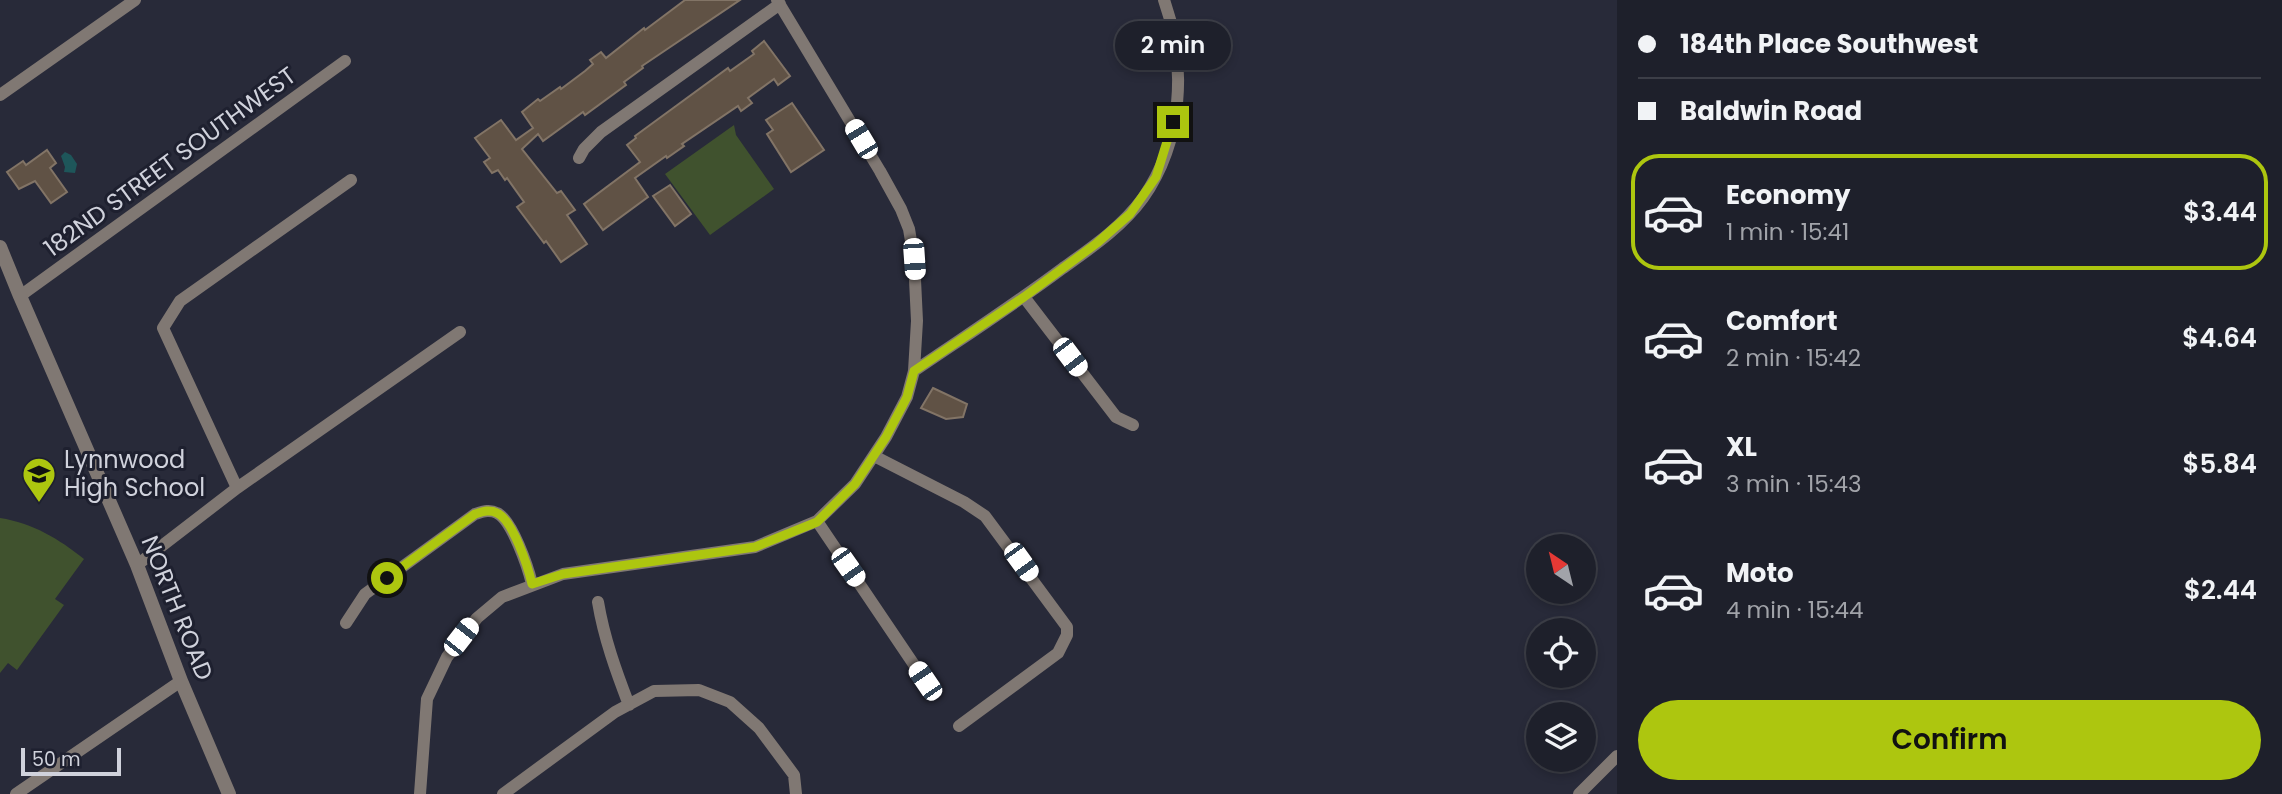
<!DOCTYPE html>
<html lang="en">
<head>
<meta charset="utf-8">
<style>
  :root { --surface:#1e202b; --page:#262833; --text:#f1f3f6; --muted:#a1a3a9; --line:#3c3e47; --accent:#adc60f }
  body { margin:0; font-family:Poppins,sans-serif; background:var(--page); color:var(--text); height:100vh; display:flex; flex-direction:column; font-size:26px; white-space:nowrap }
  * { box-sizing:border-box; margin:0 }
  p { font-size:23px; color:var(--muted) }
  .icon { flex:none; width:38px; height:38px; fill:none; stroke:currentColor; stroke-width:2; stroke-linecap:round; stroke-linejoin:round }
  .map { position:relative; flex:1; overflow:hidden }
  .details { display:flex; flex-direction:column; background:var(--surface); width:665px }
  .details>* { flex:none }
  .banner { display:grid; align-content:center; height:154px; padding:0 21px; background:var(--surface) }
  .needle { width:46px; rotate:325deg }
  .controls { position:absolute; left:1526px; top:534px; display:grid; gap:14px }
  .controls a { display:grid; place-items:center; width:70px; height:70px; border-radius:50%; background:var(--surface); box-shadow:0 4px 10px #0003,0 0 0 2px var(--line); font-size:35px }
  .scale { position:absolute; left:21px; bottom:18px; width:100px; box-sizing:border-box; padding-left:7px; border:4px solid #d0d2dc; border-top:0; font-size:19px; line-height:24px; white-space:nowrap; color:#d0d2dc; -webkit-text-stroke:5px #1e202f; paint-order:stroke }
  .end { position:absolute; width:32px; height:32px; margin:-16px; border:9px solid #adc60f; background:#111; box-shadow:0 0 0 4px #111 }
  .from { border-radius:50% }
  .bubble { position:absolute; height:49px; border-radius:24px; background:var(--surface); box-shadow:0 4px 10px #0003,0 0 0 2px var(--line); font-size:23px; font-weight:600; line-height:49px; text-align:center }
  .car { position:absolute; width:21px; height:42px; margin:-21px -10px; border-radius:9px; box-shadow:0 0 5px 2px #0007; background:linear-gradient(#fff 24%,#345 0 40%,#fff 0 76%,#345 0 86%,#fff 0) }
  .banner b { display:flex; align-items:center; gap:24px; height:66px; font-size:26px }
  .banner b+b { border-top:2px solid var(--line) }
  .banner i { width:18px; height:18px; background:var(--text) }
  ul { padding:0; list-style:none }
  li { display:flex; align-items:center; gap:21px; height:116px; margin:0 14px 10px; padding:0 7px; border:4px solid transparent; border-radius:28px }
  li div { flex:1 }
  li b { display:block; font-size:26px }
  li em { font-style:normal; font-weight:600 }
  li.on { border-color:var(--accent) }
  li>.icon { width:63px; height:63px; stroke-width:1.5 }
  .action { display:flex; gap:14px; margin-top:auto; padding:14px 21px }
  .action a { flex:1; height:80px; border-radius:42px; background:var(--accent); color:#111; font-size:28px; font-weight:600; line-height:80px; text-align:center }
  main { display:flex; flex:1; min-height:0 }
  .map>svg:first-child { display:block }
  .green { fill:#40522e }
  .water { fill:#1e565a }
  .building { fill:#605245; stroke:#827466; stroke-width:2 }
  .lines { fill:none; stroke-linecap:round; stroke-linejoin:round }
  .minor { stroke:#807873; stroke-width:12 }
  .tertiary { stroke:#807873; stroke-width:14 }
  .route { stroke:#adc60f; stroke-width:9 }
  .labels { text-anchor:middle; stroke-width:6; stroke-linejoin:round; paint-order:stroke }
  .street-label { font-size:24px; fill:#d0d2dc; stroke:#1e202f }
  .poi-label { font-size:24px; fill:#d0d2dc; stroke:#1e202f; text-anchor:start }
</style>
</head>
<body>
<main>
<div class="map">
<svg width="1617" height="794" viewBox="0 0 1617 794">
  <rect width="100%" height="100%" fill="#282a39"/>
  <path class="green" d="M734 125 736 135 774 189 710 235 665 174Z
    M0 518C33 523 59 539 84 559L55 599 64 605 17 670 8 663 0 673Z"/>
  <path class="water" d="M65 152 71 155 77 164 75 173 64 172 65 167 61 156Z"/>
  <path class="building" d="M685 0H740L642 66 643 68 624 82 626 85 585 115 583 112 543 141 538 134 522 149 557 193 561 191 575 210 567 215 587 244 561 262 546 241 544 243 517 207 524 202 507 178 505 180 498 170 492 173 484 162 490 158 475 138 501 120 516 140 533 128 522 112 538 99 540 101 560 87 561 89 585 71 593 64 590 60 601 52 606 58 644 28 645 30Z
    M764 41 790 76 778 85 774 79 748 98 752 103 741 111 738 106 682 144 684 146 667 158 666 156 635 178 648 197 603 230 584 204 640 162 627 145 636 138 635 136 728 68 730 71 754 54 752 51Z
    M792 103 824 150 791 172 767 134 773 130 766 120Z
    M47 150 56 163 50 168 67 192 51 203 35 181 19 189 7 172 23 161 26 165Z
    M670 185 691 214 675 226 653 196Z
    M933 388 967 404 963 417 946 419 921 408Z"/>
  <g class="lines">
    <path class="minor" d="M0 95 135 0
      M579 158 584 149 601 132 780 4
      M20 296 345 61
      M1024 297 1116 417 1133 425
      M914 371C964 337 1015 304 1063 268 1091 248 1122 227 1143 198 1183 141 1187 64 1164 0
      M874 456 964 502 985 516 1067 627V635L1058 653 959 726
      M237 488 163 328 180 301 351 180
      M817 521 925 681
      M137 565 237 488 460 332
      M598 602C604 638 616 671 629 705
      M346 623 365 594 475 514C482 512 489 509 497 513 512 520 528 567 532 584
      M16 794 181 681
      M420 794 427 699 447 657 477 618 502 597 563 574 755 547 817 521 855 484 886 437 907 397 914 371 917 321 914 259 909 229 901 209 880 171 777 0
      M503 794 615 712 654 691 699 690 730 702 759 728 794 775 796 794
      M1579 794 1617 756"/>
    <path class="tertiary" d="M0 247 20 296 137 565 181 681 229 794"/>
  </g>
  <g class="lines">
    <path class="route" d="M387 578 475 514C482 512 489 509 497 513 513 520 528 567 532 584L563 574 755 547 817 522 855 484 886 437 907 397 914 371 1024 297 1097 243 1130 214 1156 177 1173 122"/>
  </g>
  <defs>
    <symbol id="school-pin" viewBox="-11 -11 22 30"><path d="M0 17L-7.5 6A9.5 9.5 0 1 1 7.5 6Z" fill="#adc60f" stroke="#1e202f"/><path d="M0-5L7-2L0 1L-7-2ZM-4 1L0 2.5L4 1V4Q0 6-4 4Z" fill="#111"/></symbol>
  </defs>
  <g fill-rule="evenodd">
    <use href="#school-pin" x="20" y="455" width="38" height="52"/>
  </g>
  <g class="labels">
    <g class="street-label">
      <text transform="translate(170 162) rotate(-36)" y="8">182ND STREET SOUTHWEST</text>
      <text transform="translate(177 608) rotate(68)" y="8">NORTH ROAD</text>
    </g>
    <g class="poi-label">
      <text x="64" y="468">Lynnwood<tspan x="64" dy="28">High School</tspan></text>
    </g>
  </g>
</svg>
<div class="controls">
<a><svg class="needle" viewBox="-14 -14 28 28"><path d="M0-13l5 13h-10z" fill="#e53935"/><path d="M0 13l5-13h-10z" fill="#a1a3a9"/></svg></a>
<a><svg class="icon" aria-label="locate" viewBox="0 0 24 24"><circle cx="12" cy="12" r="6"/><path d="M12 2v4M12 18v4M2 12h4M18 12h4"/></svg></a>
<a><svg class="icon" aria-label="layers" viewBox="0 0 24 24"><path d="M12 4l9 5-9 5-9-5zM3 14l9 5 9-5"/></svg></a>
</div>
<div class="scale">50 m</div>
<i class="end from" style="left:387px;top:578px"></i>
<i class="end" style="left:1173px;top:122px"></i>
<div class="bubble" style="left:1115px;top:21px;width:116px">2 min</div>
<i class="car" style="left:861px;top:139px;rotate:329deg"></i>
<i class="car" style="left:914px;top:259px;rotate:176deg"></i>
<i class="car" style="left:1070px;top:357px;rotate:143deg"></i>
<i class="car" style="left:1021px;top:562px;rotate:144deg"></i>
<i class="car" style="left:848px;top:567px;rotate:145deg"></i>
<i class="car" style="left:461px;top:637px;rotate:38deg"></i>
<i class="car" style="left:925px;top:681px;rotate:326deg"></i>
</div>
<section class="details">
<div class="banner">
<b><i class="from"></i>184th Place Southwest</b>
<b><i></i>Baldwin Road</b>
</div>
<ul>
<li class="on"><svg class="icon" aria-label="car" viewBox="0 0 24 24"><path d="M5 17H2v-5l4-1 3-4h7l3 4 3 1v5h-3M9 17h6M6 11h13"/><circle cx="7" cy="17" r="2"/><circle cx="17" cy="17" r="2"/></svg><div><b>Economy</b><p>1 min · 15:41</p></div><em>$3.44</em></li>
<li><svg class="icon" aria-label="car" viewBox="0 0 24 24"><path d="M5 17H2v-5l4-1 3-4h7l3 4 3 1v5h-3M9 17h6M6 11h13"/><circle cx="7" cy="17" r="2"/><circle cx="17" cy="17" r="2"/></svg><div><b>Comfort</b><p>2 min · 15:42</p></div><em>$4.64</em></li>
<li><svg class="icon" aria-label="car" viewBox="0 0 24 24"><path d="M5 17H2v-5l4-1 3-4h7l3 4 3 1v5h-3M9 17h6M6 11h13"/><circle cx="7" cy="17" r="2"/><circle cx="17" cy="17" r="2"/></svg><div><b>XL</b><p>3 min · 15:43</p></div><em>$5.84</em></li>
<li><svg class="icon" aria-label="car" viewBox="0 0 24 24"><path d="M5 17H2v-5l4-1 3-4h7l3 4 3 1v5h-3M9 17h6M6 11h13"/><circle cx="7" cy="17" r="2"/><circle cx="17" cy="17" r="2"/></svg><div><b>Moto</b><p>4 min · 15:44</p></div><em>$2.44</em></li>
</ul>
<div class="action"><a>Confirm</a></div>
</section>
</main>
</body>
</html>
